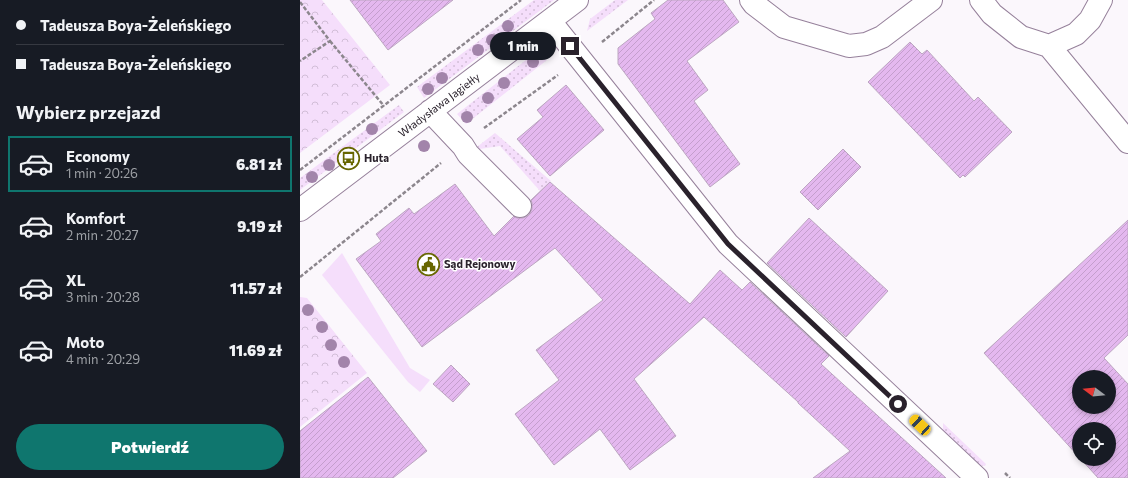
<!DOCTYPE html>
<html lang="pl">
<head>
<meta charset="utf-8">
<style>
  :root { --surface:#171b24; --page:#242831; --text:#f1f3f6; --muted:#9ea1a6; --line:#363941; --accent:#0f766e }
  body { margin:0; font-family:Commissioner,sans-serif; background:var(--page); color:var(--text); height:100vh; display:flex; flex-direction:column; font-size:15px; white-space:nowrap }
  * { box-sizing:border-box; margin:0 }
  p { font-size:13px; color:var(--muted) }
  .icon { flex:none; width:22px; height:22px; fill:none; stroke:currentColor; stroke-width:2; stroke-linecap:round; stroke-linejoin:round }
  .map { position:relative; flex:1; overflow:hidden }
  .side { display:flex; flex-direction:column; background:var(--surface); width:300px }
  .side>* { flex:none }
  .banner { display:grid; align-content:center; height:88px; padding:0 16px; background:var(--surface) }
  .needle { width:26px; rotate:286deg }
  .tools { position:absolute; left:772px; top:370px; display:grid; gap:8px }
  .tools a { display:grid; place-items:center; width:44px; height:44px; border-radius:50%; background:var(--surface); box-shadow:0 2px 6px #0003; font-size:20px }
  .end { position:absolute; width:18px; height:18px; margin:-9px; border:5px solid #2a222c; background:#fff; box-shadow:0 0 0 2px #fff }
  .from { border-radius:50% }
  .bubble { position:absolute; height:28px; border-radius:14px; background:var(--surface); box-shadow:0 2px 6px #0003; font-size:13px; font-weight:800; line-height:28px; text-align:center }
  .car { position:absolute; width:12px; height:24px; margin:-12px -6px; border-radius:5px; box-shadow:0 0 3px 1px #0007; background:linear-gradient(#f5c518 24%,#345 0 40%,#f5c518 0 76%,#345 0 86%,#f5c518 0) }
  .banner b { display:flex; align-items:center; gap:14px; height:38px; font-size:15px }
  .banner b+b { border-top:1px solid var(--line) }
  .banner i { width:10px; height:10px; background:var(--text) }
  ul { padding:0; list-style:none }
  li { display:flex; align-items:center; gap:12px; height:56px; margin:0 8px 6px; padding:0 8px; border:2px solid transparent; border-radius:0px }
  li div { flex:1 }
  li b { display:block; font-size:15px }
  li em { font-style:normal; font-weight:800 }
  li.selected { border-color:var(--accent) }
  li>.icon { width:36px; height:36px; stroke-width:1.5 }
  h2 { padding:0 16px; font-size:18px; line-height:48px }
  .action { display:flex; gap:8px; margin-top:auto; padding:8px 16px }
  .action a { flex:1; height:46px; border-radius:24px; background:var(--accent); color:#fff; font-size:16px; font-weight:800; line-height:46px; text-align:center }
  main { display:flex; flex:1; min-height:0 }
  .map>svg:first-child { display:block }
  .grass { fill:url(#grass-dots) }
  .park { fill:url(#park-crowns) }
  .garden { fill:#f5defb }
  .building { fill:url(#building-hatch); stroke:#bca6c1; fill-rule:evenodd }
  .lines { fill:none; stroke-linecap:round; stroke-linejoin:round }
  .minor-casing { stroke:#96819b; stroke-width:24 }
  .path { stroke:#8c868d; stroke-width:2.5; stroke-dasharray:4 2; stroke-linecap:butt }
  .minor { stroke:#fff; stroke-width:22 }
  .tree { fill:#a284aa }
  .route { stroke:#2a222c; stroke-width:5 }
  .labels { text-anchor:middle; stroke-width:3; stroke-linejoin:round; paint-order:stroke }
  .street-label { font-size:11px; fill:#2a222c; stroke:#fff }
  .poi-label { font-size:11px; font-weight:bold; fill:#2a222c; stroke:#fff; text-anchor:start }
</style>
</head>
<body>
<main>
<section class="side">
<div class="banner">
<b><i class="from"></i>Tadeusza Boya-Żeleńskiego</b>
<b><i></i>Tadeusza Boya-Żeleńskiego</b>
</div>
<h2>Wybierz przejazd</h2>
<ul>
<li class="selected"><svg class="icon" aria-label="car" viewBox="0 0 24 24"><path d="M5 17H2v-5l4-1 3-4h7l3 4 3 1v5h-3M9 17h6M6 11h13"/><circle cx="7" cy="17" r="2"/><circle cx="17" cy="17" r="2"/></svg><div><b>Economy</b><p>1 min · 20:26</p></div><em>6.81 zł</em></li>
<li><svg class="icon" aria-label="car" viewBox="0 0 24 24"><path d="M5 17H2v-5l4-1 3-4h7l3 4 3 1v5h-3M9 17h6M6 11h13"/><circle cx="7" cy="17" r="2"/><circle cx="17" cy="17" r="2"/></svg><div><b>Komfort</b><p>2 min · 20:27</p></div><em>9.19 zł</em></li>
<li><svg class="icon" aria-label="car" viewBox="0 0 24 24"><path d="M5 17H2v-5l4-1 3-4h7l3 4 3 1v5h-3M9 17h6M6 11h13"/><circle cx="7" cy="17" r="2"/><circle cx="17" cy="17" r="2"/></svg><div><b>XL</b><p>3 min · 20:28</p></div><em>11.57 zł</em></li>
<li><svg class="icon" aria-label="car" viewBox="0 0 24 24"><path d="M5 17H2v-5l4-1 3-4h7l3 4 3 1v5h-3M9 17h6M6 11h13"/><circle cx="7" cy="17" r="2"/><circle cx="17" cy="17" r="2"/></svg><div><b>Moto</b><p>4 min · 20:29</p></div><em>11.69 zł</em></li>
</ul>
<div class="action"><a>Potwierdź</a></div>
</section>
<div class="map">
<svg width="828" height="478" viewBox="0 0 828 478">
  <defs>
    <pattern id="grass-dots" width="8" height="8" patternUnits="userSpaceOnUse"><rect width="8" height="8" fill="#f5defb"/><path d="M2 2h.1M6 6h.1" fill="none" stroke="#d2bed7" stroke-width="1.8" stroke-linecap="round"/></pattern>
    <pattern id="park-crowns" width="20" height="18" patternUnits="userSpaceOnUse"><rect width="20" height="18" fill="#f5defb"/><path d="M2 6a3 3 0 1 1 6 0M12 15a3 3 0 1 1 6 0" fill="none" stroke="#d2bed7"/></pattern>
    <pattern id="building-hatch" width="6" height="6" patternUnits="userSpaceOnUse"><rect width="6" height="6" fill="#e4b8ef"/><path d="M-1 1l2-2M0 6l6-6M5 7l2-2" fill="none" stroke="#c49ecd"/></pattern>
  </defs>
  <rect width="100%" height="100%" fill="#fbf7fc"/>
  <path class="grass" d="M234 0H254L124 98 117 87Z
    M315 0H328L287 31 290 19Z
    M234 56 247 60 166 124 157 114 226 60Z
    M99 105 104 112 0 190V178Z
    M195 133 251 181 240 191 200 146 173 150Z
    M643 423 686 464 685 466 679 465 643 431Z"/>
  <path class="park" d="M0 0H22L90 85 0 153Z
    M0 297 7 298 67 373 0 427Z"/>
  <path class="garden" d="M42 253 110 368 130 380 120 392 108 382 22 275Z"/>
  <path class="building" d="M50 0H153L88 50Z
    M368 0H423L439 22 387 61 408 90 394 101 440 164 410 187 318 64V48L355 19 351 13Z
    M610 42 622 54 627 50 674 101 678 97 712 132 665 177 663 175 660 178 568 82Z
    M266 85 304 130 250 176 217 139 243 117 237 110Z
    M543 149 561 167 518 210 500 192Z
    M250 182 390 304 420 270 442 290 450 282 529 356 521 364 646 478H513L550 451 498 403V402L404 317 334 379 376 436 330 470 300 429 254 465 215 414 259 380 236 350 303 300 255 248 122 347 56 259 81 241 76 234 109 208 114 214 155 184 194 236 214 216 217 218H223L229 215 232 209V203L231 200Z
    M509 218 588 291 546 337 467 263Z
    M828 220V335L804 358 828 384V478H798L781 459H809V429H779V457L684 353ZM779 377H809V407H779Z
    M151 365 170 384 153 402 133 384Z
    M68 377 127 451 93 478H0V431Z"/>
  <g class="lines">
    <defs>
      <path id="minor" d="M451 0 454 4 484 27 549 46 566 44 582 37 631 0
        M681 0 692 14 721 37 749 46 776 34 790 20 801 0
        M250 21 428 244 677 478
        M749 46 828 142
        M130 111 163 146 168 154 220 206
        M0 210 277 0"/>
    </defs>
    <use href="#minor" class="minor-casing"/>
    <path class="path" d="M0 2 30 41 0 61
      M30 41 84 106
      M302 42 354 0
      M184 128 258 75
      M0 170 221 0
      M0 277 141 163
      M705 473 710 478"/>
    <use href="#minor" class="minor"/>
  </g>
  <g class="tree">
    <circle cx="208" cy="26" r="6"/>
    <circle cx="192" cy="40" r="6"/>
    <circle cx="178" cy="50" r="6"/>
    <circle cx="233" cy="62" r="6"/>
    <circle cx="142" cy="78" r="6"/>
    <circle cx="204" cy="83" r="6"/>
    <circle cx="128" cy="89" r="6"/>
    <circle cx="188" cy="98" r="6"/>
    <circle cx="167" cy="117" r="6"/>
    <circle cx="72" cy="129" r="6"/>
    <circle cx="124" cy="146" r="6"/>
    <circle cx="29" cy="165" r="6"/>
    <circle cx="12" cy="177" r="6"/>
    <circle cx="8" cy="310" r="6"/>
    <circle cx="22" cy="327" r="6"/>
    <circle cx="31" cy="345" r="6"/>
    <circle cx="44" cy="362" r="6"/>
  </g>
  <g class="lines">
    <path class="route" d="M270 46 428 244 598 404"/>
  </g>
  <defs>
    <symbol id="bus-ring" viewBox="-11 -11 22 22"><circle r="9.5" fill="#fff" stroke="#676600" stroke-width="1.5"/><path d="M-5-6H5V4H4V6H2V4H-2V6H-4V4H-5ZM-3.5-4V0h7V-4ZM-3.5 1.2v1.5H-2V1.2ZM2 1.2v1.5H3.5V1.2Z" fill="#676600"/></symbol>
    <symbol id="civic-ring" viewBox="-11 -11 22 22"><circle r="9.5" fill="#fff" stroke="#676600" stroke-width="1.5"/><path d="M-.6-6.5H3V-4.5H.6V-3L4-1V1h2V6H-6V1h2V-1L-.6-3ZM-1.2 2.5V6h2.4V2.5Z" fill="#676600"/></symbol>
  </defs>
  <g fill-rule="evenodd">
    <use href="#bus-ring" x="36" y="146" width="25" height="25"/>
    <use href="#civic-ring" x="116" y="252" width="25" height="25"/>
  </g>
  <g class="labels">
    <g class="street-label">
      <text transform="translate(139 105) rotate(-37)" y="4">Władysława Jagiełły</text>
    </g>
    <g class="poi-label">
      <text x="64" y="162">Huta</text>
      <text x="144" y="268">Sąd Rejonowy</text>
    </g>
  </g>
</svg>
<div class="tools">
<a><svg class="needle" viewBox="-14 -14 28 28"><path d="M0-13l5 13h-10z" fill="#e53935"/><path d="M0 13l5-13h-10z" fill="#9ea1a6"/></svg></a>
<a><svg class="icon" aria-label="locate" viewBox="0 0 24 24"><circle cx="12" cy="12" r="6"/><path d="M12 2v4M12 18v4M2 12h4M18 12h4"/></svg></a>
</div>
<i class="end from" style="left:598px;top:404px"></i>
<i class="end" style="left:270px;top:46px"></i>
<div class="bubble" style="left:190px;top:32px;width:66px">1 min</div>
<i class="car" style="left:620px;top:425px;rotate:313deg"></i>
</div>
</main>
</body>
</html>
